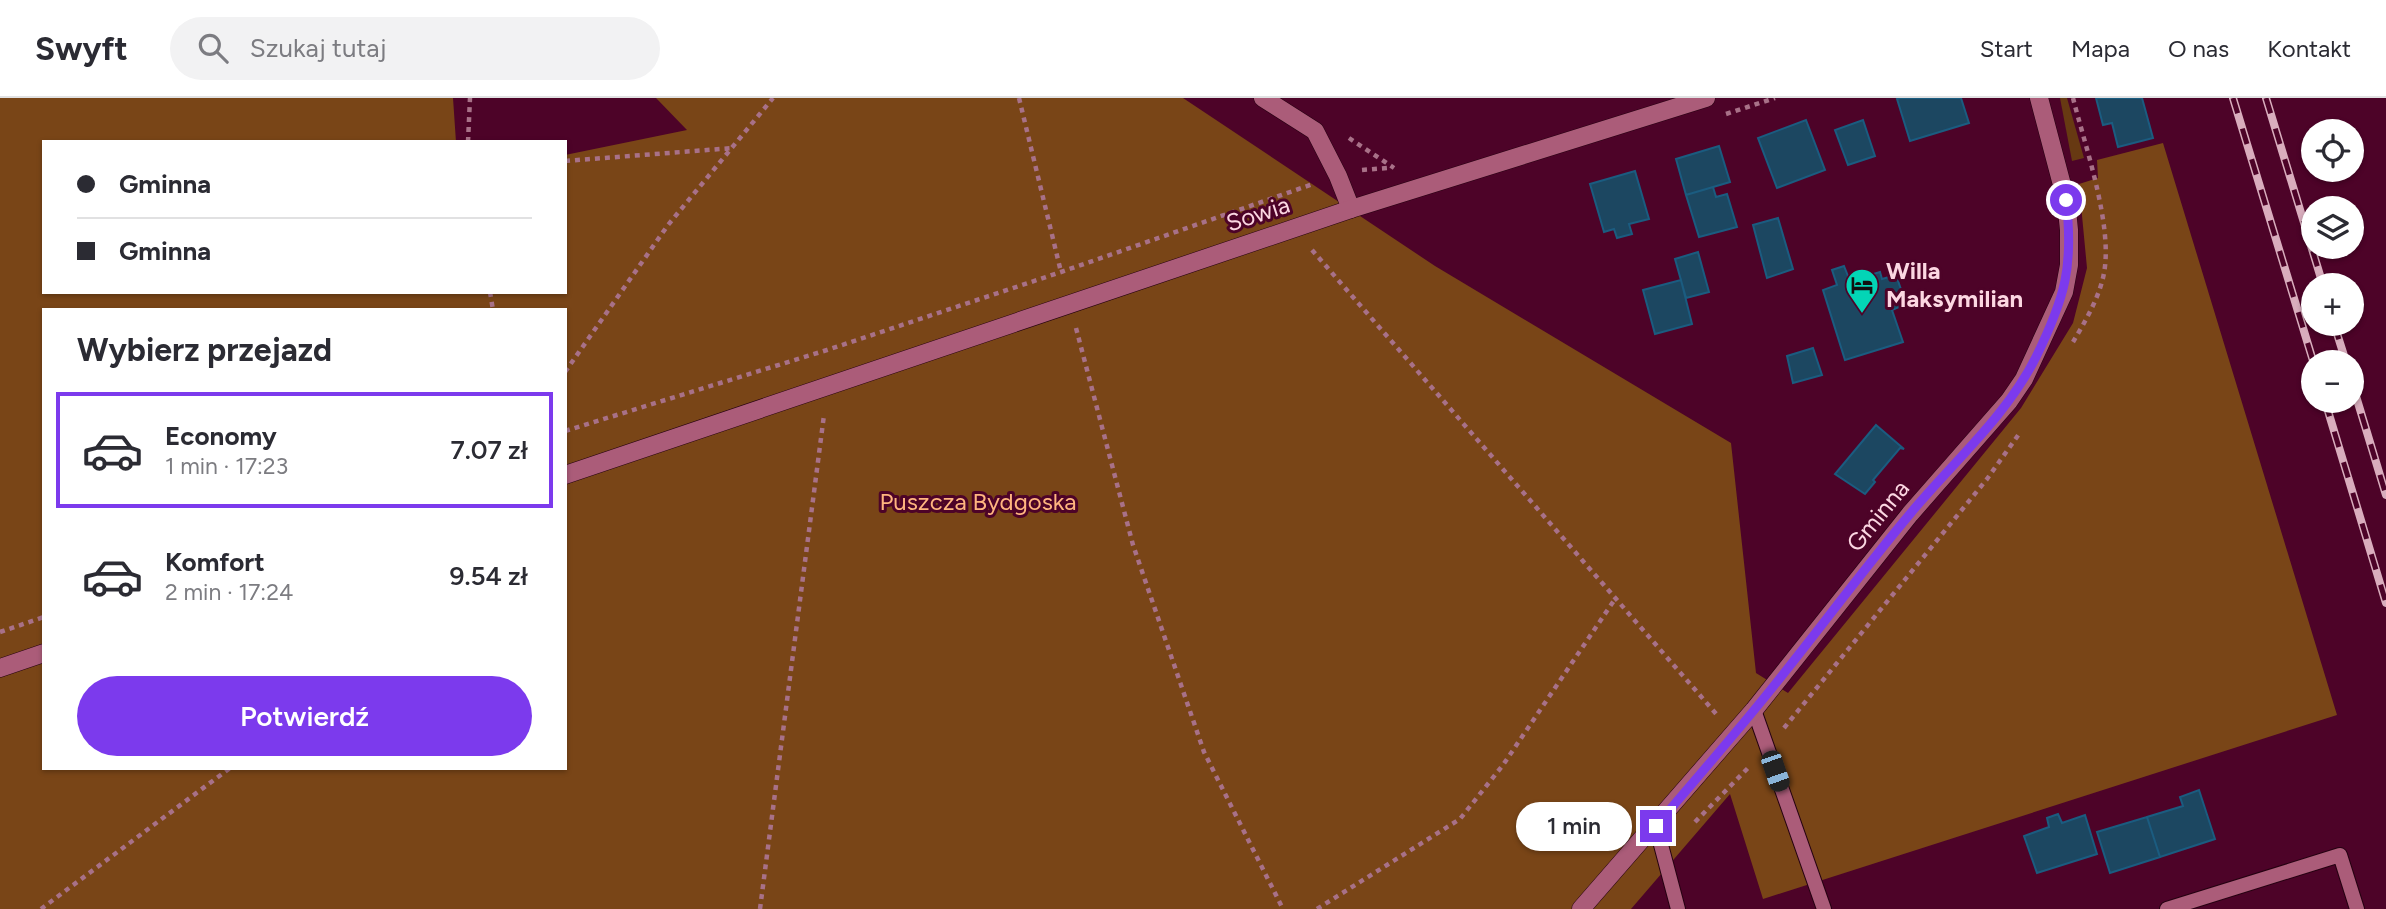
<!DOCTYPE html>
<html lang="pl">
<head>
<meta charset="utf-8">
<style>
  :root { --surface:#fff; --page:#f2f2f3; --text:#2b2b33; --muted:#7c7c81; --line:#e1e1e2; --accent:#7c3aed }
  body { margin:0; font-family:Figtree,sans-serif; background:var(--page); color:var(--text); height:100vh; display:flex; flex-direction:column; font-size:26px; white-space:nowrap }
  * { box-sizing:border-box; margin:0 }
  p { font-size:23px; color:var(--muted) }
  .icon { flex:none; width:38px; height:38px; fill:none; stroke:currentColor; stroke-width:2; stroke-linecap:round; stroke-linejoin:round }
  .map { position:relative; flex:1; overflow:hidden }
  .details { position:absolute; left:42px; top:210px; width:525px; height:462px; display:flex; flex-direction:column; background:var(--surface); border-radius:0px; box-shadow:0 2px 5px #0004 }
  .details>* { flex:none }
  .hud { position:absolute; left:42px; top:42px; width:525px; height:154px; border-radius:0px; box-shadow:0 2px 5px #0004; display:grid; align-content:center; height:154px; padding:0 35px; background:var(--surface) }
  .buttons { position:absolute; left:2301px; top:21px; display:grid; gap:14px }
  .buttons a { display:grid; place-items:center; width:63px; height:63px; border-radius:50%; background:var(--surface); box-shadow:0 2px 5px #0004; font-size:35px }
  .end { position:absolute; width:32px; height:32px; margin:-16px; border:9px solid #7c3aed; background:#fff; box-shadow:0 0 0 4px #fff }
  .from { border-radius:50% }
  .bubble { position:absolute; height:49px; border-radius:24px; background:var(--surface); box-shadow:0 2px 5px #0004; font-size:23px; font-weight:600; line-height:49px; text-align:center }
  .car { position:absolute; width:21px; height:42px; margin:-21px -10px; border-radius:9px; box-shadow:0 0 5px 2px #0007; background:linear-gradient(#222 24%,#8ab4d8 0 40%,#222 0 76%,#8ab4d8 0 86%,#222 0) }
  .hud b { display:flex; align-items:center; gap:24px; height:66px; font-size:26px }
  .hud b+b { border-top:2px solid var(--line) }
  .hud i { width:18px; height:18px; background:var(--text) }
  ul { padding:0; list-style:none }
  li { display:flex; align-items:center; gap:21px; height:116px; margin:0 14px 10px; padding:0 21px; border:4px solid transparent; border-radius:0px }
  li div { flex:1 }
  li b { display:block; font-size:26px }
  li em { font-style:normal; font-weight:600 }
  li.active { border-color:var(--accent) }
  li>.icon { width:63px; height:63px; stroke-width:1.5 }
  h2 { padding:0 35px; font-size:32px; line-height:84px }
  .action { display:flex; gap:14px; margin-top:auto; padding:14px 35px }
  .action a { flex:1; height:80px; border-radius:42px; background:var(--accent); color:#fff; font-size:28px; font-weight:600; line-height:80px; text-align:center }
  header { display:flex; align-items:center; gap:42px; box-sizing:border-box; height:98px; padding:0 35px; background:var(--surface); border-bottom:2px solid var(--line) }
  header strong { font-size:33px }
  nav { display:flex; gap:38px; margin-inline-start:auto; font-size:24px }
  .search { width:490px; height:63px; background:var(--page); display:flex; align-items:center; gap:18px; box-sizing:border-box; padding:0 24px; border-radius:38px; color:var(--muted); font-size:26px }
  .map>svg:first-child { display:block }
  .green { fill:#673912 }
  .forest { fill:#794517; fill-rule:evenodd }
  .building { fill:#1c4761; stroke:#1b5c80; stroke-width:2 }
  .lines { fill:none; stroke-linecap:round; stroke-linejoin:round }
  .service-casing { stroke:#250211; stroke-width:16 }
  .minor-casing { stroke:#250211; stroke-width:19 }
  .tertiary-casing { stroke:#250211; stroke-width:19 }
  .path { stroke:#a87188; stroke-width:4.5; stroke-dasharray:5 5; stroke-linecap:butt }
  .service { stroke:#ab5c79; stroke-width:14 }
  .minor { stroke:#ab5c79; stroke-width:18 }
  .tertiary { stroke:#ab5c79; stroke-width:18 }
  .rail-casing { stroke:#d9adbd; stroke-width:8 }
  .rail { stroke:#4d0328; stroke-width:5; stroke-dasharray:16; stroke-linecap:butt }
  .route { stroke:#7c3aed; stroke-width:9 }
  .labels { text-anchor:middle; stroke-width:6; stroke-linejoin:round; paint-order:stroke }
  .street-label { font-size:24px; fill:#fcd7e2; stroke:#4d0328 }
  .poi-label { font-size:24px; font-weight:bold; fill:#fcd7e2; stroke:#4d0328; text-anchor:start }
  .park-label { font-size:24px; fill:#ffb67f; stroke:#4d0328 }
</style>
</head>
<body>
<header>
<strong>Swyft</strong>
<div class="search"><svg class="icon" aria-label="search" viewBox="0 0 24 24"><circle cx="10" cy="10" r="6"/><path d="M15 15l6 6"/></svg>Szukaj tutaj</div>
<nav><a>Start</a><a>Mapa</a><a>O nas</a><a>Kontakt</a></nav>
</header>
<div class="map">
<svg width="2386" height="811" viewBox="0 0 2386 811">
  <rect width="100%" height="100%" fill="#4d0328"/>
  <path class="green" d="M2060 0H2067L2084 60 2072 63Z"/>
  <path class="forest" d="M0 0H453L456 44H44V194H565V57L687 32 656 0H1183L1435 168 1731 345 1756 575 1788 595 2021 310 2073 225 2087 170 2079 86 2098 80 2097 62 2163 45 2337 617 1763 801 1730 696 1631 811H0ZM44 212H565V670H44Z"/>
  <path class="building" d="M1900 0H1961L1969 25 1910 43 1897 1Z
    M2096 0H2142L2153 40 2118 49 2112 25 2103 27Z
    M1806 22 1825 72 1777 90 1758 40Z
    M1863 22 1875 58 1848 67 1835 32Z
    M1719 48 1730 84 1686 97 1676 61Z
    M1635 73 1649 121 1629 126 1632 136 1617 140 1614 131 1604 134 1590 86Z
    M1713 89 1716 99 1727 96 1737 129 1699 139 1686 97Z
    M1778 120 1793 171 1767 180 1753 127Z
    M1698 154 1709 194 1686 200 1675 161Z
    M1844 168 1850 183 1880 174 1882 181 1896 177 1906 206 1892 212 1903 244 1845 262 1823 192 1837 187 1832 172Z
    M1681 182 1692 226 1655 236 1643 192Z
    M1813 250 1822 277 1793 285 1787 258Z
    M1876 327 1904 351 1900 350 1873 382 1875 384 1865 396 1835 376Z
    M2199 692 2215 741 2160 759 2147 719 2183 708 2180 699Z
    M2058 716 2062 725 2085 717 2097 756 2037 775 2024 738 2049 729 2047 720Z
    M2147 719 2160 759 2110 775 2097 734Z"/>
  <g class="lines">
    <defs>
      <path id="service" d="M1754 612 1824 811
        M1656 728 1678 811
        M2167 811 2340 757 2357 811"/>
      <path id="minor" d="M1263 0 1315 33 1338 78 1351 111
        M1581 811 1754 612 1910 416 2009 303 2024 281 2064 194 2069 167V132L2066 102 2039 0"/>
      <path id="tertiary" d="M565 377 1351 111 1706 0
        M0 570 44 555"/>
    </defs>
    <use href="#service" class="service-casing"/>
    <use href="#minor" class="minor-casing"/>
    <use href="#tertiary" class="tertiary-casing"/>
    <path class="path" d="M1019 0 1061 174
      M2073 0C2085 48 2113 127 2104 175 2100 198 2085 224 2073 244
      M1726 16 1775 0
      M1349 40 1394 70
      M468 44 470 0
      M565 63 733 50
      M1362 72 1388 70
      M1312 152 1718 618
      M490 194 493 212
      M1076 230 1133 447 1204 654 1283 811
      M565 274 668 127 773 0
      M565 333 827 252 1061 174 1313 86
      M0 534 44 519
      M1784 630 1987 381 2019 336
      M1695 724 1748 670
      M41 811 230 670
      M760 811 824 317
      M1317 811 1460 721 1503 667 1615 501"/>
    <use href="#service" class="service"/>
    <use href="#minor" class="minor"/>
    <use href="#tertiary" class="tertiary"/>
    <defs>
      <path id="rail" d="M2233 0 2314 266
        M2266 0 2323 187
        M2334 226 2346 264
        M2352 285 2386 397
        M2325 303 2386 505"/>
    </defs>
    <use href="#rail" class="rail-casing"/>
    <use href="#rail" class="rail"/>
  </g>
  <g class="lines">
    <path class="route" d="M1656 728C1689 689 1723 650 1755 611 1808 547 1857 479 1910 416 1952 365 2006 319 2036 259 2065 200 2074 168 2066 102"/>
  </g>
  <defs>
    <symbol id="hotel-pin" viewBox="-11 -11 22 30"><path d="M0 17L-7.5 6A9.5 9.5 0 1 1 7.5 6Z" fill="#03d5b6" stroke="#4d0328"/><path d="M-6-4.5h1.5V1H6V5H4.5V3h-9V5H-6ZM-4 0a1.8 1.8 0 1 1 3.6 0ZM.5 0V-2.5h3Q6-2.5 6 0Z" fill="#111"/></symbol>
  </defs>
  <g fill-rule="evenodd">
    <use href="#hotel-pin" x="1843" y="168" width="38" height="52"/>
  </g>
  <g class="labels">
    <g class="street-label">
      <text transform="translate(1258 116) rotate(-18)" y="8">Sowia</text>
      <text transform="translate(1878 418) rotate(-51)" y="8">Gminna</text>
    </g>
    <g class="poi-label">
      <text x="1886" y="181">Willa<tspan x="1886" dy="28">Maksymilian</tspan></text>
    </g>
    <g class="park-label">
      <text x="978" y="412">Puszcza Bydgoska</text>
    </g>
  </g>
</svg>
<div class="buttons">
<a><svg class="icon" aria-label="locate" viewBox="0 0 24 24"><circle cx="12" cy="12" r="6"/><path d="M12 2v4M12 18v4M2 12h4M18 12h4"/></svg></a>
<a><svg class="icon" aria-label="layers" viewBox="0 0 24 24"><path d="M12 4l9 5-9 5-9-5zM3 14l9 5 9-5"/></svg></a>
<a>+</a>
<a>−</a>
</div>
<i class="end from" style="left:2066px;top:102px"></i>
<i class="end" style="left:1656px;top:728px"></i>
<div class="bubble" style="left:1516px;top:704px;width:116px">1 min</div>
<i class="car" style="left:1775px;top:673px;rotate:161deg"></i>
<div class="hud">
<b><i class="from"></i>Gminna</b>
<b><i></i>Gminna</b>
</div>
<section class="details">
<h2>Wybierz przejazd</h2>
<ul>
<li class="active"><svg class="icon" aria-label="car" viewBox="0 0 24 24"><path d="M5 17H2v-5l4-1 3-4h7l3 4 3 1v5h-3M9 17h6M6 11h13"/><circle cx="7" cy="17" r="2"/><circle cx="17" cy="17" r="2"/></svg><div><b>Economy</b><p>1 min · 17:23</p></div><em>7.07 zł</em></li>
<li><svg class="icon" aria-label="car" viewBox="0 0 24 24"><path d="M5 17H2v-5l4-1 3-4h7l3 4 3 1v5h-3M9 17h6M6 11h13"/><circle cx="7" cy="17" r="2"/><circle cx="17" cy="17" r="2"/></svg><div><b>Komfort</b><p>2 min · 17:24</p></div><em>9.54 zł</em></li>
</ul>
<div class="action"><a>Potwierdź</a></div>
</section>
</div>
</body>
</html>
